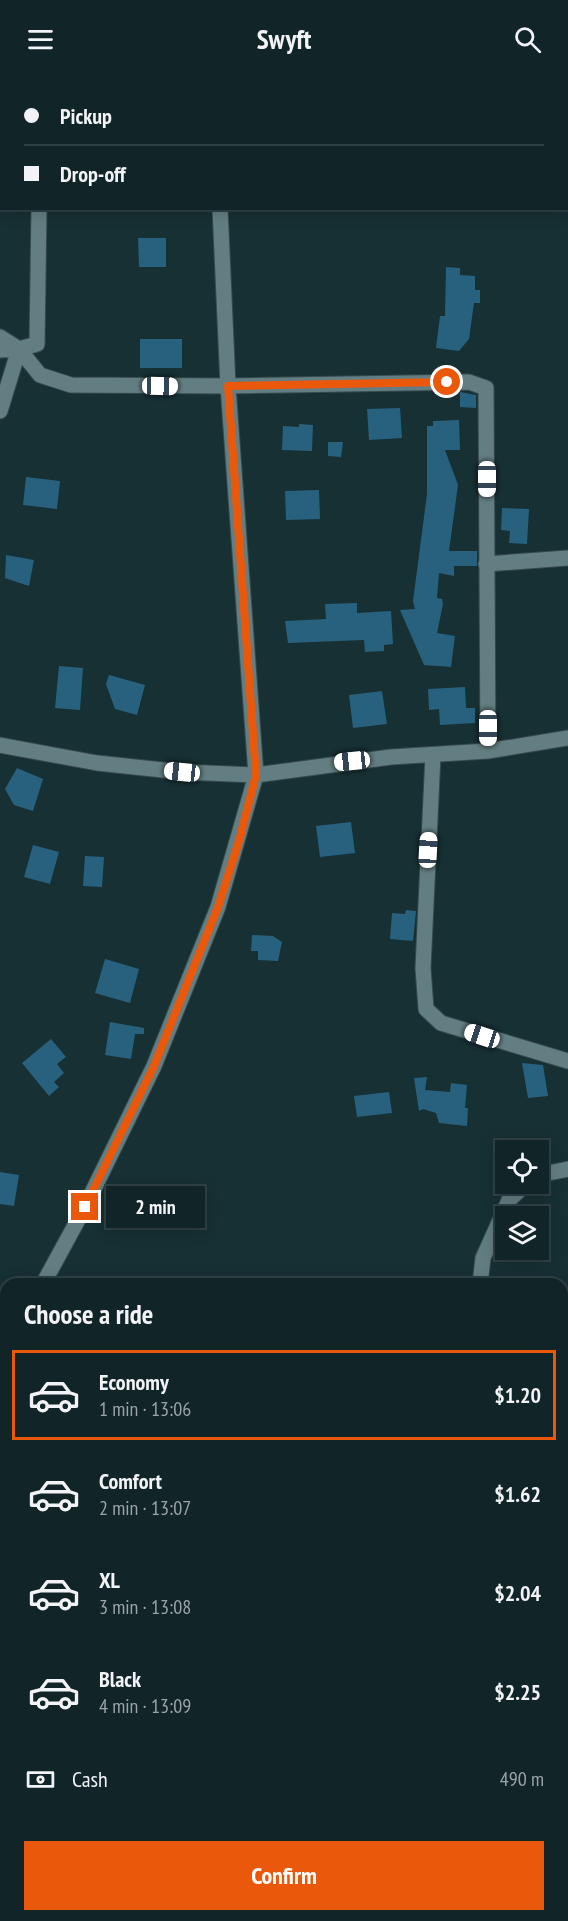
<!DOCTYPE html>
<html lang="en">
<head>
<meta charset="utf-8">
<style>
  :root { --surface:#112427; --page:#1e3033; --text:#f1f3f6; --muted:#9ca4a7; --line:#304144; --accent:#ea580c }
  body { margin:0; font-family:"PT Sans Narrow",sans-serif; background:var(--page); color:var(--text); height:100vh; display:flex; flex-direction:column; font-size:22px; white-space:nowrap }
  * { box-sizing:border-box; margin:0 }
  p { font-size:20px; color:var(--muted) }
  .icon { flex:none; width:33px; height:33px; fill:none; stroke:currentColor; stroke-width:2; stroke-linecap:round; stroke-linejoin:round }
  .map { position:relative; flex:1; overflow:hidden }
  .sheet { position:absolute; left:0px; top:1200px; width:568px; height:644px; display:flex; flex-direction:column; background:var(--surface); border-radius:18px 18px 0 0; box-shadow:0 3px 15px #0003,0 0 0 2px var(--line) }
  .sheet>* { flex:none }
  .hud { position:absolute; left:0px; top:0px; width:568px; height:132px; box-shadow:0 3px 15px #0003,0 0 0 2px var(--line); display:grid; align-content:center; height:132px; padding:0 24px; background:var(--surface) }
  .controls { position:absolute; left:495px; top:1062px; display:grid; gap:12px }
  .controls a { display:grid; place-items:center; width:54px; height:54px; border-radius:0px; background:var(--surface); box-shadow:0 3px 15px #0003,0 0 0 2px var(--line); font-size:30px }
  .end { position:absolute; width:27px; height:27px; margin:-14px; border:8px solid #ea580c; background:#fff; box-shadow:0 0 0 3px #fff }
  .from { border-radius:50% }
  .bubble { position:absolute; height:42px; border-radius:0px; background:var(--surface); box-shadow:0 3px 15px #0003,0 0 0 2px var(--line); font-size:20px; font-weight:700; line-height:42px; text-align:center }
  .car { position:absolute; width:18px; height:36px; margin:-18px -9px; border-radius:8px; box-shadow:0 0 4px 2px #0007; background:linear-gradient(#fff 24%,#345 0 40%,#fff 0 76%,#345 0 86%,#fff 0) }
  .hud b { display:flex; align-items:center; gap:21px; height:57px; font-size:22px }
  .hud b+b { border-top:2px solid var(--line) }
  .hud i { width:15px; height:15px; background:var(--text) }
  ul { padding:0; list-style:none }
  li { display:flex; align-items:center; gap:18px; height:90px; margin:0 12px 9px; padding:0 12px; border:3px solid transparent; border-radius:0px }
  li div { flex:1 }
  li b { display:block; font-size:22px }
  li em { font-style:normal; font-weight:700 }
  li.selected { border-color:var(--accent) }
  li>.icon { width:54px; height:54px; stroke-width:1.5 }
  h2 { padding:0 24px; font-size:27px; line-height:72px }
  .pay { display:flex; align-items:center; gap:15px; height:66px; padding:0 24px; font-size:22px }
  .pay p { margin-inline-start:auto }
  .action { display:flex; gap:12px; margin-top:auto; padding:12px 24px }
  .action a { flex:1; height:69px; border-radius:0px; background:var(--accent); color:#fff; font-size:24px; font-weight:700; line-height:69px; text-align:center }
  header { display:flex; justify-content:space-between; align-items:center; height:78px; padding:0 24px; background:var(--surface); font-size:27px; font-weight:700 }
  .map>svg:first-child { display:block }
  .building { fill:#28617e }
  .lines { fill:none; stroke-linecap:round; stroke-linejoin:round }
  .minor-casing { stroke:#374b4e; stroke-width:17 }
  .minor { stroke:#637e82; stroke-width:15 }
  .route { stroke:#ea580c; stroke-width:8 }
</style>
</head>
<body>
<header><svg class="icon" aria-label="menu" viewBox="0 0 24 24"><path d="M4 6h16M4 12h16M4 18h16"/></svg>Swyft<svg class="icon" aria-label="search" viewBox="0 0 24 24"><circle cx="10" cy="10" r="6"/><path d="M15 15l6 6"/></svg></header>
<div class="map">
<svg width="568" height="1843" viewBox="0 0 568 1843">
  <rect width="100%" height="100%" fill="#173034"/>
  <path class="building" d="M138 160H166V189H139Z
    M446 189 460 190V197L475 198V212H480V225H474L469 261 459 273 436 270 440 238H445Z
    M140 261H182V290H140Z
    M460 314 476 317V330L460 329Z
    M400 330 402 360 369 362 367 331Z
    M459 342 460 372H445L458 407 449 473H477V488H454V498L439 495 437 520 442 521 443 526 437 555 455 558 451 589 424 587 400 532 415 531 413 523 427 416V348H433V343Z
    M299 346 313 347 312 373 282 372 283 348 299 349Z
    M328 364H343L341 379 328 378Z
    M26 399 60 403 57 431 23 427Z
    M319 412 320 441 286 442 285 413Z
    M502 430 529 431 527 466 509 465 510 453 501 452Z
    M6 477 34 482 29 508 5 500Z
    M357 525V535L391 533 393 566 384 567V573L365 574 364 562 288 565 285 543 326 541 325 526Z
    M59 588 83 590 80 632 55 630Z
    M109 597 145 607 137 637 115 631 106 606Z
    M465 609 466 630H475V645L440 647 439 631 429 632 428 611Z
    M382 613 387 646 353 650 349 617Z
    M17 690 43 701 33 733 14 727 5 711Z
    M351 744 355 775 320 779 316 748Z
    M33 767 59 774 50 806 24 799Z
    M85 778 104 779 102 809 83 808Z
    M406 832 416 833 413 863 390 861 392 835 405 836Z
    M252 857 273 858 282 864 278 883 258 882V873H251Z
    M105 881 139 891 130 925 95 915Z
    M110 944 144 950V956H135L131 981 105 977Z
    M51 961 66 979 57 986 64 995 54 1004 59 1009 49 1018 22 985Z
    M522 985 543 987 548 1018 528 1020Z
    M427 999 425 1012 450 1014 451 1005 467 1007 465 1030H468L467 1048 439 1045 436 1035 423 1031 419 1033 414 1000Z
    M389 1014 392 1035 357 1039 354 1018Z
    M0 1094 19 1097 14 1128 0 1126Z"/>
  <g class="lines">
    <defs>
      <path id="minor" d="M212 0V2
        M47 2 57 0
        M0 6 2 5
        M0 259 19 271 0 333
        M19 271 40 297 71 307 228 308 469 304 486 310 488 673
        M0 272 19 271 37 266 39 130
        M486 486 568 480
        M0 667 97 685 182 694 256 697 391 679 488 673 568 660
        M433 677 423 890 426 931 441 945 568 983
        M538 1097 568 1091
        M43 1206 85 1129 154 988 218 829 256 697 228 308 220 130
        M480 1206 483 1180 509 1122 526 1106
        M0 1273 6 1264
        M0 1407 6 1401
        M0 1468 6 1473
        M562 1832 568 1834
        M407 1838 408 1843
        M42 1843 43 1838"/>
    </defs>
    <use href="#minor" class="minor-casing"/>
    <use href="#minor" class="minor"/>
  </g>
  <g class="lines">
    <path class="route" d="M85 1129 154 988 218 829 239 763 256 697 228 308 447 304"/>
  </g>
</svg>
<div class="controls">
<a><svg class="icon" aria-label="locate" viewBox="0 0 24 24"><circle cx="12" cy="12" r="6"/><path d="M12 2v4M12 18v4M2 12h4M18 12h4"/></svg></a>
<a><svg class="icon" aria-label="layers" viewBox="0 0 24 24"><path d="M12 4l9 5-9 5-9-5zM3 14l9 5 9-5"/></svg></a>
</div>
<i class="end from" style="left:447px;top:304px"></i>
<i class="end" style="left:85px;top:1129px"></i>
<div class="bubble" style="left:106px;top:1108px;width:99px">2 min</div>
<i class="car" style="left:160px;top:308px;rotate:91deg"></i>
<i class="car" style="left:487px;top:401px;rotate:180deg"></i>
<i class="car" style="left:488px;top:650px;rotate:180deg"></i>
<i class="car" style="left:352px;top:683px;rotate:264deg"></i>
<i class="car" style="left:182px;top:694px;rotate:276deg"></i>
<i class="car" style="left:428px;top:772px;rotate:3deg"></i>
<i class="car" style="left:482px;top:958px;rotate:288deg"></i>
<div class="hud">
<b><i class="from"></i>Pickup</b>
<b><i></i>Drop-off</b>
</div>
<section class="sheet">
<h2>Choose a ride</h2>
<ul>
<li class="selected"><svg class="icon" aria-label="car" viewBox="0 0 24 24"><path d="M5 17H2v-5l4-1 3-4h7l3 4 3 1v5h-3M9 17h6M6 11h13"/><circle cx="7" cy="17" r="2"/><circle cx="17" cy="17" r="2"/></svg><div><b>Economy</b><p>1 min · 13:06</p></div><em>$1.20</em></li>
<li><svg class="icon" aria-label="car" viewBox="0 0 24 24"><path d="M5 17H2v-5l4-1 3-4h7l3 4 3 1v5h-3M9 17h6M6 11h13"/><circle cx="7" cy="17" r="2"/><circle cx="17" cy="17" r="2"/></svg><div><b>Comfort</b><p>2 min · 13:07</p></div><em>$1.62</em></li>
<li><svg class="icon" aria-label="car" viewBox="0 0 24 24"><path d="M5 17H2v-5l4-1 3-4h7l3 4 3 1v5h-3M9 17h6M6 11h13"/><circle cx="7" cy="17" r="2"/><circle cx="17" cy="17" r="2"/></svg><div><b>XL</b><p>3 min · 13:08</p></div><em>$2.04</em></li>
<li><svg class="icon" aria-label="car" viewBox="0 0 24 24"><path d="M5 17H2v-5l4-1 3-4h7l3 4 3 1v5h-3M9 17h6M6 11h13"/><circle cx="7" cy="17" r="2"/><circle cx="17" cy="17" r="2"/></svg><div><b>Black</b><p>4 min · 13:09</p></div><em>$2.25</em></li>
</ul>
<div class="pay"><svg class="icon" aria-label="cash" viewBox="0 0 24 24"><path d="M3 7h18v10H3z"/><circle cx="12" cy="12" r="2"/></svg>Cash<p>490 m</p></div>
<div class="action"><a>Confirm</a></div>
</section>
</div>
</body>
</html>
